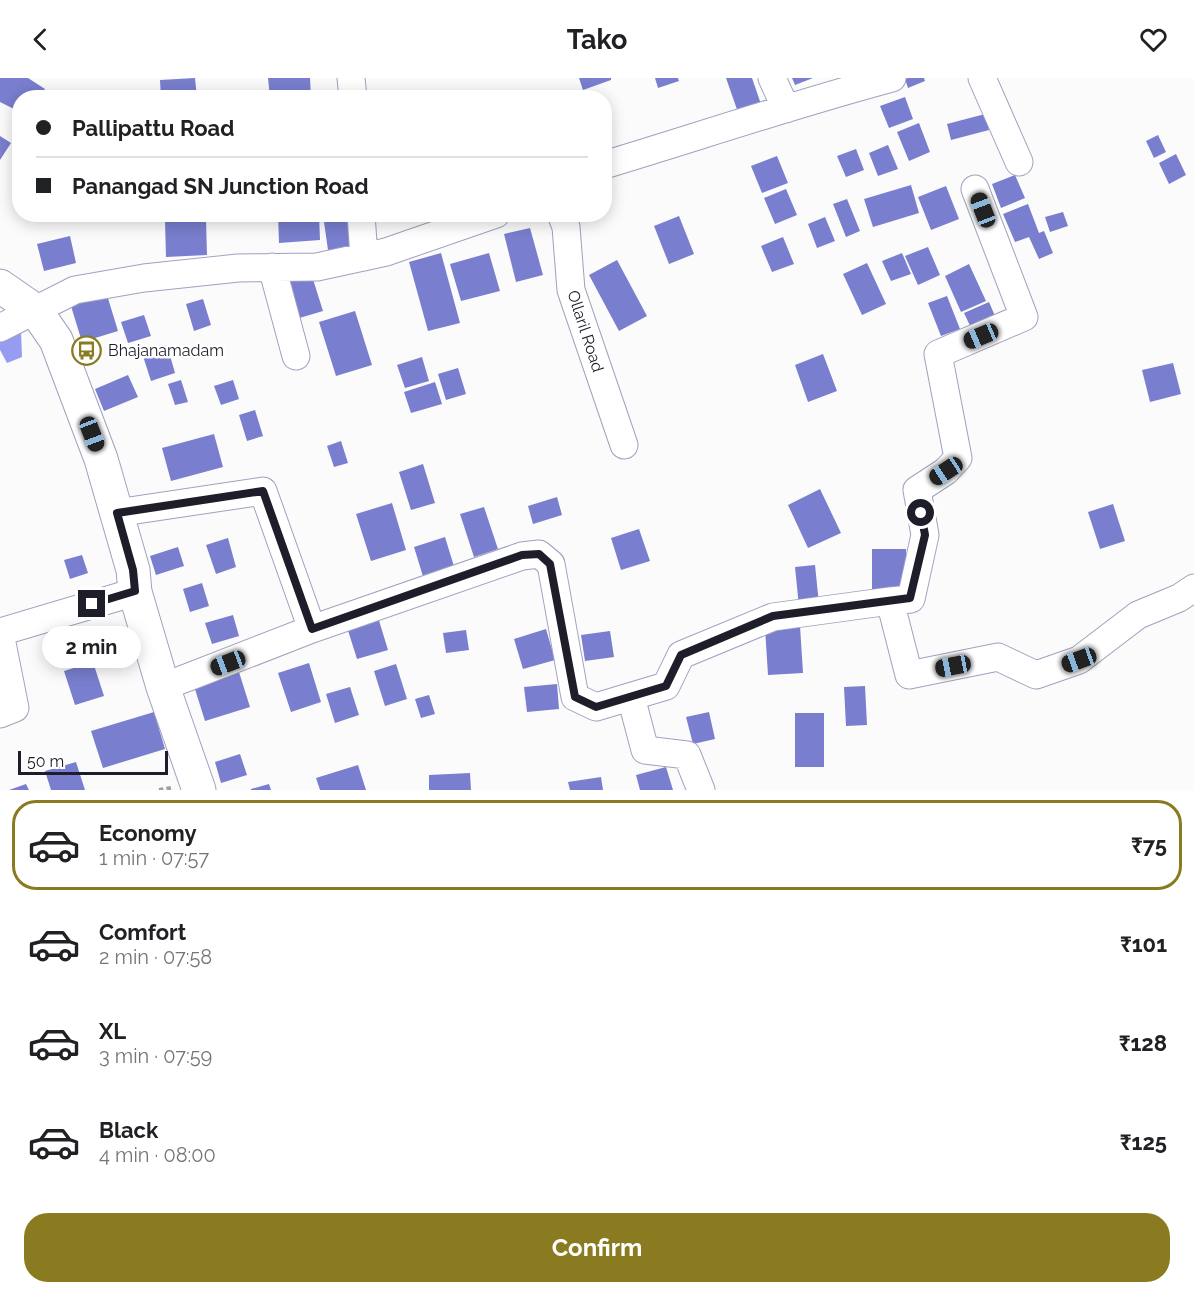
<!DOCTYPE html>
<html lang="en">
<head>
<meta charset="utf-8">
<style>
  :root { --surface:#fff; --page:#f2f2f2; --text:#202124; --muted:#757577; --line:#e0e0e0; --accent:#8a7b20 }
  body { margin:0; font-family:Raleway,sans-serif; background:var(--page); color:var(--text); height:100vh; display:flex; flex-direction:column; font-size:22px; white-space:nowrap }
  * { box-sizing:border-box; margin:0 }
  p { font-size:20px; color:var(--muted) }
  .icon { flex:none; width:33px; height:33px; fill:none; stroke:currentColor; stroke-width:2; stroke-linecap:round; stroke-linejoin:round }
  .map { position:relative; height:712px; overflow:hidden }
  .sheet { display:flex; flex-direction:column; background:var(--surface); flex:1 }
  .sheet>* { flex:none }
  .banner { position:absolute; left:12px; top:12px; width:600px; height:132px; border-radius:24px; box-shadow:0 3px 15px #0003; display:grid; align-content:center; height:132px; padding:0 24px; background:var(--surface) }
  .scale { position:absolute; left:18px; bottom:15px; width:150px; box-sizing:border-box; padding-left:6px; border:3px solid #1d1e29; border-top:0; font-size:16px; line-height:21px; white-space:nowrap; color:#1d1e29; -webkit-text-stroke:4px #fff; paint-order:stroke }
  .end { position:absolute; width:27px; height:27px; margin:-14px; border:8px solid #1d1e29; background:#fff; box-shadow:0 0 0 3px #fff }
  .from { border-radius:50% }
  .bubble { position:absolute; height:42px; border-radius:21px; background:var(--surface); box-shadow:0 3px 15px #0003; font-size:20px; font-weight:700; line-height:42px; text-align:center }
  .car { position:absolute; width:18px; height:36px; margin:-18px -9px; border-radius:8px; box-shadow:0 0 4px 2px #0007; background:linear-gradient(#222 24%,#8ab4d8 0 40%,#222 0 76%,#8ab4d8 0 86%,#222 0) }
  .banner b { display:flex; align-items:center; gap:21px; height:57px; font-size:22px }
  .banner b+b { border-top:2px solid var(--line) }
  .banner i { width:15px; height:15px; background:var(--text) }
  ul { padding:10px 0 0; list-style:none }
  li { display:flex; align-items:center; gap:18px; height:90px; margin:0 12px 9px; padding:0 12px; border:3px solid transparent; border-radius:24px }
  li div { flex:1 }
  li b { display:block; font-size:22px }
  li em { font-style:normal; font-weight:700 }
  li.selected { border-color:var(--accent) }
  li>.icon { width:54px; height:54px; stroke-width:1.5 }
  .action { display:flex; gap:12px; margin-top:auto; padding:12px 24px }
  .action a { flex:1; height:69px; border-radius:24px; background:var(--accent); color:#fff; font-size:24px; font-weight:700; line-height:69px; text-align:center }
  header { display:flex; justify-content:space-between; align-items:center; height:78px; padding:0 24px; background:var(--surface); font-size:27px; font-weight:700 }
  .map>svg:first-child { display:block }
  .water { fill:#969df0 }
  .building { fill:#797ece }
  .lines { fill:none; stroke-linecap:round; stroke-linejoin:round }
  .minor-casing { stroke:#9ea2be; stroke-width:29 }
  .major-casing { stroke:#9ea2be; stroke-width:35 }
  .path { stroke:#9e9ea3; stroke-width:4; stroke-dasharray:4.5 3; stroke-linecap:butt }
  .minor { stroke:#fff; stroke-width:27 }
  .major { stroke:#fff; stroke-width:33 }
  .route { stroke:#1d1e29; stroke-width:8 }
  .labels { text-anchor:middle; stroke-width:5; stroke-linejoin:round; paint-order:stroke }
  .street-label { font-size:16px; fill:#1d1e29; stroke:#fff }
  .poi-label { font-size:16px; fill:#1d1e29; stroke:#fff; text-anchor:start }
</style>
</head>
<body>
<header><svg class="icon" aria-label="back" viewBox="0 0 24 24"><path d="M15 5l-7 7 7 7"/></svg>Tako<svg class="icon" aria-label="heart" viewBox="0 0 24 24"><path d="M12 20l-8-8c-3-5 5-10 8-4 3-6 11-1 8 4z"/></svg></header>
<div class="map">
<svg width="1194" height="712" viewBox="0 0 1194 712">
  <rect width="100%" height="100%" fill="#fbfbfb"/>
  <path class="water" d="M21 253 22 279 7 285 0 272V261Z"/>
  <path class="building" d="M0 0H28L45 11 40 20H20V34L0 24Z
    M195 0 197 20H161L160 2Z
    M268 0H310L311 20H270Z
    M579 0H611V2L583 12Z
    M655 0H678L679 3 658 10Z
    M726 0H752L763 32 740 40Z
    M792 0H813L795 7Z
    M908 0H924L925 3 908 10 905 1Z
    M905 19 913 41 889 50 880 28Z
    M985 36 989 52 951 62 947 46Z
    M919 45 930 74 909 83 897 54Z
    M1158 57 1166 74 1154 80 1146 63Z
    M0 58 11 65 0 82Z
    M888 67 898 91 878 98 869 75Z
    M856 71 864 92 846 99 837 78Z
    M1176 76 1186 97 1169 106 1159 85Z
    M777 78 788 105 762 115 751 88Z
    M1015 97 1025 120 1001 130 992 106Z
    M911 107 919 135 873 149 864 121Z
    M946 108 959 141 931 152 918 119Z
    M786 111 797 137 775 146 764 120Z
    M847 121 860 153 846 159 833 126Z
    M1028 126 1039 155 1044 153 1053 175 1039 181 1029 159 1015 164 1003 136Z
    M1063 134 1068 148 1050 154 1045 139Z
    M278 136H319L320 162 279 165Z
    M322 136H344L345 138 322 140Z
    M679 138 694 176 669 186 654 148Z
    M825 139 835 163 817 170 808 146Z
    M206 141 207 177 166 179 165 143Z
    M348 141 352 169 328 172 324 144Z
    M530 150 543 197 516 204 504 156Z
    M70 158 76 185 44 193 37 166Z
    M783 159 794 186 772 194 761 168Z
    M928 169 940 197 918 207 905 178Z
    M441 175 460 245 428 253 409 184Z
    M489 175 500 213 461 223 450 186Z
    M902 175 911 196 891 203 882 183Z
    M617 182 647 238 619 253 589 197Z
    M867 185 886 226 862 237 843 196Z
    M969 186 986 223 961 234 945 198Z
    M311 195 323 233 296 241 285 203Z
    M107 217 118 253 82 264 71 228Z
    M947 218 960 251 941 258 928 225Z
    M203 221 211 247 194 253 186 226Z
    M989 224 998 245 974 256 964 235Z
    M355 233 372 287 336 298 319 244Z
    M144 237 151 258 128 265 121 244Z
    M167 267 175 295 151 303 142 275Z
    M823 276 837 313 808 324 795 287Z
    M422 279 429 303 405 310 397 287Z
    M1173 285 1181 316 1150 324 1142 292Z
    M458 290 466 316 446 322 438 296Z
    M128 297 138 319 104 333 95 311Z
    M181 302 188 324 175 327 168 306Z
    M233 302 239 321 221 327 214 308Z
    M435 304 442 326 411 335 404 314Z
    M255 332 263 358 247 363 239 337Z
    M214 356 223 389 171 403 162 370Z
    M341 363 348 385 334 389 327 368Z
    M423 386 435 425 411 432 399 394Z
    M820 411 841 455 808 470 788 427Z
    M557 419 562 437 533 446 528 428Z
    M392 425 406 472 371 483 356 436Z
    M1113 426 1125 463 1100 471 1088 434Z
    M484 429 498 471 474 479 460 436Z
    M639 451 650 483 621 492 611 460Z
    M445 459 456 495 425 505 414 469Z
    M228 460 236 489 216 496 206 467Z
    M178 469 184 488 156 497 150 478Z
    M872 471H906V518H872Z
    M82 477 88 495 70 501 64 482Z
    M815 487 819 526 799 529 795 489Z
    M202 505 209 528 190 534 183 511Z
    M377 536 388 572 357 581 346 546Z
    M233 537 239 558 212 566 205 545Z
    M800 548 803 595 768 597 765 550Z
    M546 551 555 582 523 591 514 561Z
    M466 552 469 572 446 575 443 555Z
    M610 553 614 579 585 583 581 557Z
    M93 584 104 618 75 627 64 593Z
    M309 585 321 624 291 634 278 595Z
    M396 586 407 621 385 628 374 593Z
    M239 594 250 629 205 643 194 608Z
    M557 606 559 631 527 634 524 609Z
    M865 608 867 647 846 648 844 609Z
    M350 609 359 637 335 645 326 616Z
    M429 617 435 636 421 640 415 621Z
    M154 634 165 671 103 690 91 653Z
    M709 634 715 661 693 666 686 639Z
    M795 635H824V689H795Z
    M240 676 247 697 221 705 215 684Z
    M76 684 85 712H51L45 693Z
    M358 687 366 712H320L316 700Z
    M666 689 673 712H640L636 697Z
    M470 695 471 712H429V697Z
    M601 699 603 712H570L568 704Z
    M26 706 29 712H9Z
    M269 706 271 712H251V711Z"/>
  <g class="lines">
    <defs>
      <path id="minor" d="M351 0 353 20
        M772 0 786 31
        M982 0 1019 84
        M604 87C700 58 795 26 892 0
        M361 136 364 179
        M561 136 566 149 571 212 624 367
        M272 189 296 278
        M0 250 75 212 144 200 238 190 317 189 386 174 496 136
        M116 435 263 413 312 551
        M890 523 911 521 925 457 917 412 946 393 958 380 938 276 1024 239 975 111
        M0 554 135 514
        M0 555 15 630 0 636
        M163 609 312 551 522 478 539 476 551 486 575 619 596 629 666 608 681 577 773 539 890 523 909 597 998 579 1036 597 1079 582 1138 537 1179 520 1194 510
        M631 619 645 672 687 677 701 712"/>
      <path id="major" d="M0 208 36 233 56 262 101 381 133 492 135 514 163 609 199 712"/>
    </defs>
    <use href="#minor" class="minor-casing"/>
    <use href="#major" class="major-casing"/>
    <path class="path" d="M159 712 171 710"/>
    <use href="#minor" class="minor"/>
    <use href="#major" class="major"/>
  </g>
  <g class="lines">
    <path class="route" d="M92 526 135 513 133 492 117 435 263 413 312 551 522 477 539 476 550 486 575 619 596 629 666 608 681 577 773 538 910 520 925 457 921 435"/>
  </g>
  <defs>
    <symbol id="bus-ring" viewBox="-11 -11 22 22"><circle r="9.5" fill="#fff" stroke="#8a7b20" stroke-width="1.5"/><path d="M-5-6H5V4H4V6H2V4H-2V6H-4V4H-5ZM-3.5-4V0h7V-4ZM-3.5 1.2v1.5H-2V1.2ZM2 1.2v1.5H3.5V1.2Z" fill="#8a7b20"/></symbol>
  </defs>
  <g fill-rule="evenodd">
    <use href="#bus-ring" x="70" y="256" width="33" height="33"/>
  </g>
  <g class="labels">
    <g class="street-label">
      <text transform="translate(586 253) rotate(72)" y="6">Ollaril Road</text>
    </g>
    <g class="poi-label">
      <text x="108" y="278">Bhajanamadam</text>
    </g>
  </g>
</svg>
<div class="scale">50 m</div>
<i class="end from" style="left:921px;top:435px"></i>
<i class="end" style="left:92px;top:526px"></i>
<div class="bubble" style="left:42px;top:548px;width:99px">2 min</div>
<i class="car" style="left:983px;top:132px;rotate:339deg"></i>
<i class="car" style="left:981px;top:258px;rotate:247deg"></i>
<i class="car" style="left:92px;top:356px;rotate:159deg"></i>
<i class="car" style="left:946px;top:393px;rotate:237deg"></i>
<i class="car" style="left:1079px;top:582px;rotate:250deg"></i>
<i class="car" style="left:228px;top:585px;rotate:249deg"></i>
<i class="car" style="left:953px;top:588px;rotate:259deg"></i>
<div class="banner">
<b><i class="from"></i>Pallipattu Road</b>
<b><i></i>Panangad SN Junction Road</b>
</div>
</div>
<section class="sheet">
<ul>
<li class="selected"><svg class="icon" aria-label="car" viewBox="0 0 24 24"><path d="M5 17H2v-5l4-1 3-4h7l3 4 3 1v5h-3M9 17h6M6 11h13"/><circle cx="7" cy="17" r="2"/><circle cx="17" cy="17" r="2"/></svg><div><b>Economy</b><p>1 min · 07:57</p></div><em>₹75</em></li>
<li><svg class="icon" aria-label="car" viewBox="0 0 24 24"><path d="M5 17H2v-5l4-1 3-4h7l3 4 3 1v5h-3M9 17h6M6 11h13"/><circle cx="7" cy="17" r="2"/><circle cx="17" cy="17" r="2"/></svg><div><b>Comfort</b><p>2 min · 07:58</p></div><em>₹101</em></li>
<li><svg class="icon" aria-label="car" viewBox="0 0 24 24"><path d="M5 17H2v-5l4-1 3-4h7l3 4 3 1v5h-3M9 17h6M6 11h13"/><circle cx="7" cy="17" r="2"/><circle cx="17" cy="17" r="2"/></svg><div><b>XL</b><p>3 min · 07:59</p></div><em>₹128</em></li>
<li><svg class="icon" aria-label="car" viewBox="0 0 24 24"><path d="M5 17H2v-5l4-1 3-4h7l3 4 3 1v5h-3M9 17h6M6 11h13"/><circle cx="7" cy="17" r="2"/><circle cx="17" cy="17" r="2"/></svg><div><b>Black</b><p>4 min · 08:00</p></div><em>₹125</em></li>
</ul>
<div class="action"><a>Confirm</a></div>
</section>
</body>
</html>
